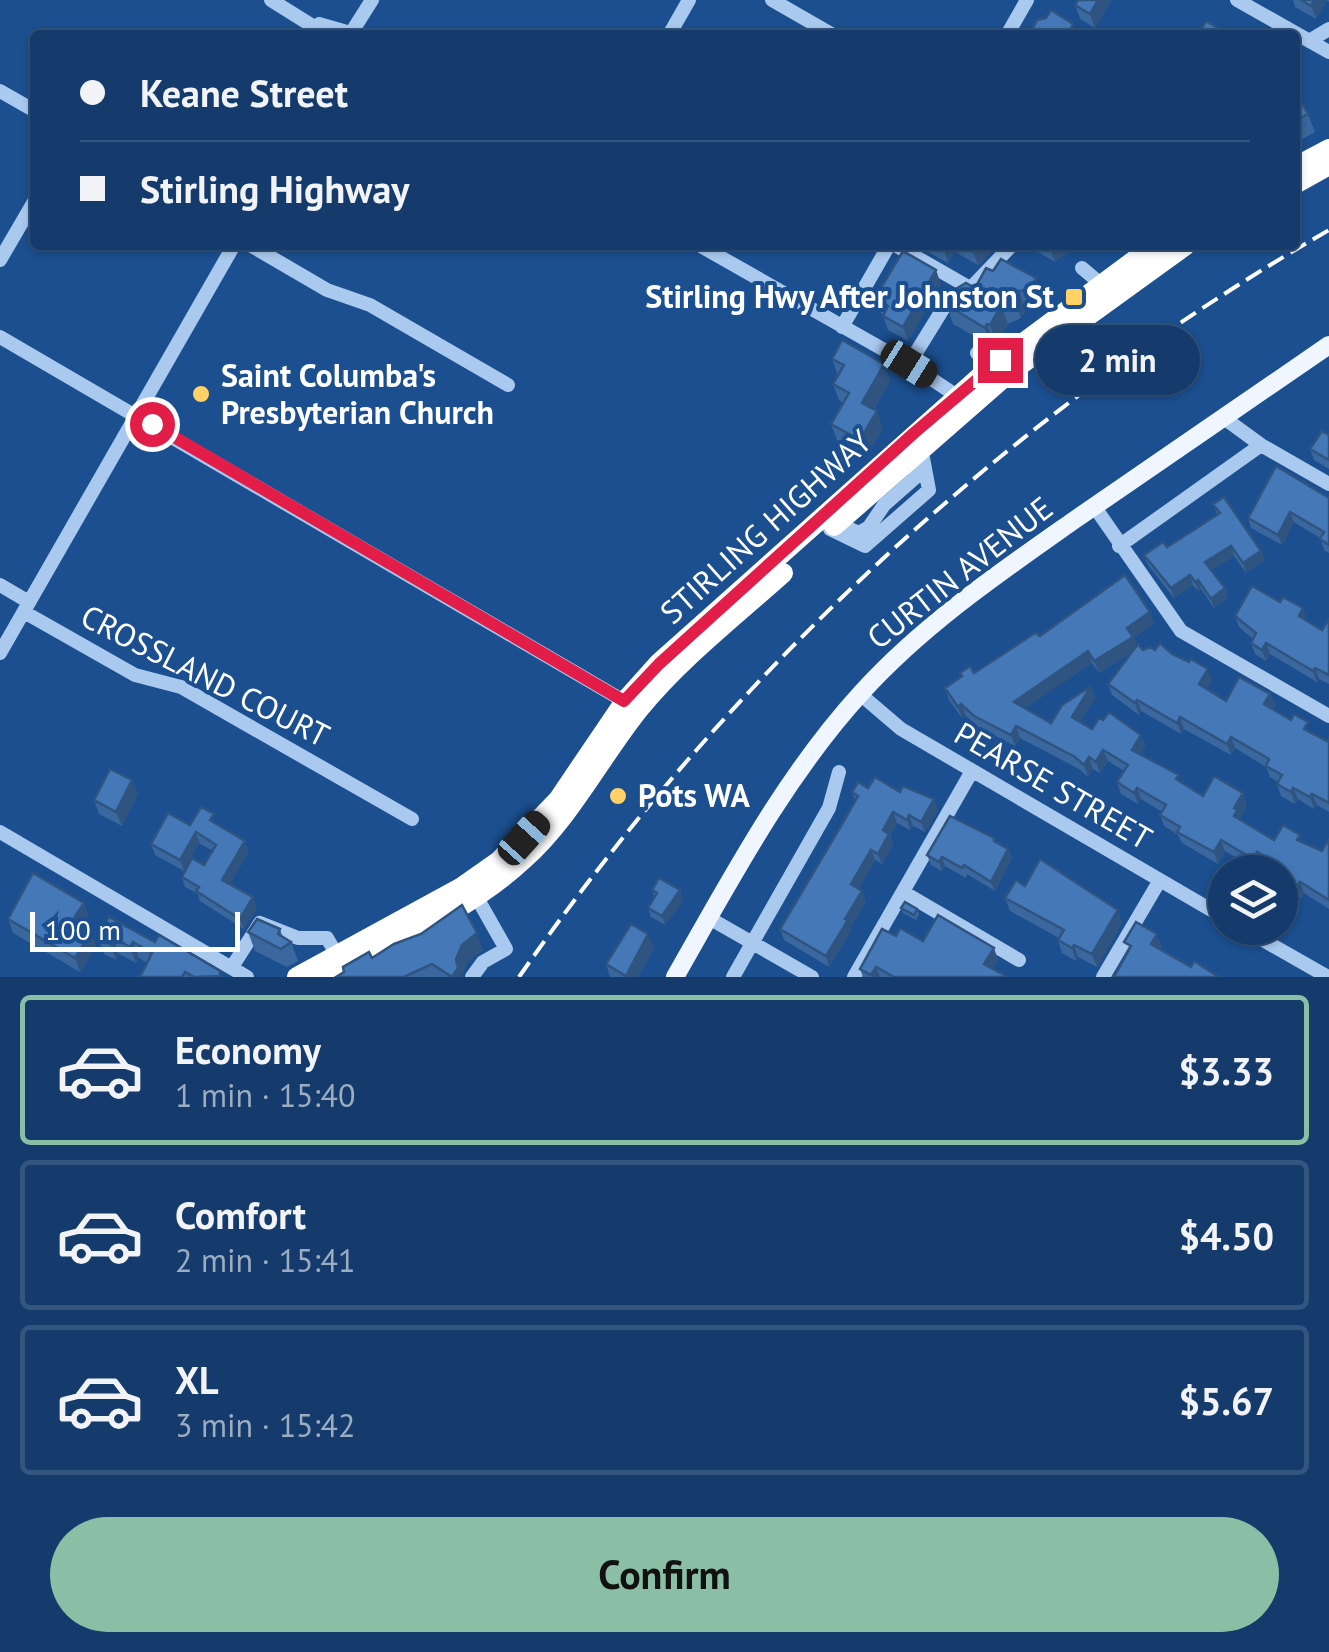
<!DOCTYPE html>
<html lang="en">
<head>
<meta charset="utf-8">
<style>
  :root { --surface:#143b6b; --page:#1d4271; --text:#f1f3f6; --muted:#9dadc1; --line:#33557e; --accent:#8abfa5 }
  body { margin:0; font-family:"PT Sans",sans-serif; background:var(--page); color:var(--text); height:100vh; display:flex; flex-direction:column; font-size:38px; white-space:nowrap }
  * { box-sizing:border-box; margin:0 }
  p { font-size:32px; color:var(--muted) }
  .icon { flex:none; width:55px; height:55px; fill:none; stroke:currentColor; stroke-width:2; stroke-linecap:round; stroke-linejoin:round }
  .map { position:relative; height:977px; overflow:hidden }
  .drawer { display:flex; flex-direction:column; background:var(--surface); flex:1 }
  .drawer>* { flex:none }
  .top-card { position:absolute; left:30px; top:30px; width:1270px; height:220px; border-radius:10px; box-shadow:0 2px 8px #0004,0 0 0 2px var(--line); display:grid; align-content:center; height:220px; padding:0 50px; background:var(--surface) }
  .fabs { position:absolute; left:1208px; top:855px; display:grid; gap:20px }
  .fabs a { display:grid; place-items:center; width:90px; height:90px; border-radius:50%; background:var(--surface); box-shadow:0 2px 8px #0004,0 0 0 2px var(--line); font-size:50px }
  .scale { position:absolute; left:30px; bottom:25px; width:210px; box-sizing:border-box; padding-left:10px; border:5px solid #fff; border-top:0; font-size:28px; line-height:35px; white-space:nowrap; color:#fff; -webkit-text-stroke:8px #1b4f8f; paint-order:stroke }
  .end { position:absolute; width:45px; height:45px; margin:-22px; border:12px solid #e11d48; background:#fff; box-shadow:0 0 0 5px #fff }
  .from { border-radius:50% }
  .bubble { position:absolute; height:70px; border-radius:35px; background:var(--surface); box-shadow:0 2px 8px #0004,0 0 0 2px var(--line); font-size:32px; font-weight:600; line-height:70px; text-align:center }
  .car { position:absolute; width:30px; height:60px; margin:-30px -15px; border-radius:12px; box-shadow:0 0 8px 2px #0007; background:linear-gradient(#222 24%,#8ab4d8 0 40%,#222 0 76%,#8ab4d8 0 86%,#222 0) }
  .top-card b { display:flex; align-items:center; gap:35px; height:95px; font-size:38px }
  .top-card b+b { border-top:2px solid var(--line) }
  .top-card i { width:25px; height:25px; background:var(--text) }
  ul { padding:18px 0 0; list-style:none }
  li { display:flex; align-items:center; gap:30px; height:150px; margin:0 20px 15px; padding:0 30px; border:5px solid var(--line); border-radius:10px }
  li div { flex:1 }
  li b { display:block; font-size:38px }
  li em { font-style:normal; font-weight:600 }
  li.current { border-color:var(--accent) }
  li>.icon { width:90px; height:90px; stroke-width:1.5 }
  .cta { display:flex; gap:20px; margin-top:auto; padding:20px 50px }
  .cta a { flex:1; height:115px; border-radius:60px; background:var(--accent); color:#111; font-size:40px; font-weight:600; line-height:115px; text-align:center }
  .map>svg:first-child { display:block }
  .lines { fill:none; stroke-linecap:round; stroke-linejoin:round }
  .minor { stroke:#a9c9ee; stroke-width:14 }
  .major { stroke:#f0f6ff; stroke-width:18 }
  .highway { stroke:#fff; stroke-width:20 }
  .rail { stroke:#fff; stroke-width:4; stroke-dasharray:18 8; stroke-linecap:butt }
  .wall { fill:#3a679d }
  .shaded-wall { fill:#305480 }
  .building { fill:#4478b7; stroke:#305480; stroke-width:2.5 }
  .route { stroke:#e11d48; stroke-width:12 }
  .poi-dot { fill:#ffd166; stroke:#1b4f8f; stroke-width:4 }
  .labels { text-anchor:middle; stroke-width:8; stroke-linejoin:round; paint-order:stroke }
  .poi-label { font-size:32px; font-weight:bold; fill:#fff; stroke:#1b4f8f; text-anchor:start }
  .street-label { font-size:32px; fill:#fff; stroke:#1b4f8f }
</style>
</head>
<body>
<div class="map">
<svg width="1329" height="977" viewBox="0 0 1329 977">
  <rect width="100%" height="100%" fill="#1b4f8f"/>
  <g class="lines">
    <path class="minor" d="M271 0 327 35
      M772 0 833 35
      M1237 0 1329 52
      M319 24 347 32
      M353 30 372 0
      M669 35 689 0
      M1007 35 1027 0
      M1309 41 1329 29
      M0 91 35 111
      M250 245 327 290 370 305 508 385
      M699 245 909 364 957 396
      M895 245 970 288
      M0 260 35 200
      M1082 268 1101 284
      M842 327 889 245
      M0 337 629 704
      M977 353 986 357 991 367
      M909 364 946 304 966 293 1012 245
      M1224 418 1261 445 1329 484
      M1094 506 1181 631 1329 716
      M844 526 859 533 869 527 884 505 917 476 908 459
      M830 529 865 546 929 490 920 442
      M1119 546 1261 445
      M0 585 29 602
      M24 612 135 675 181 687 412 819
      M0 653 234 245
      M860 694 901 729 1225 918
      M0 832 247 977
      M903 892 1019 960
      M709 918 812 977
      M1242 928 1328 977
      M232 967 260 923 298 938H327L337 955
      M472 977 483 962 506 949 476 896
      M733 977 829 808 839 772
      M854 977 972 771
      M1103 977 1160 880"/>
    <path class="major" d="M675 977C731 879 785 776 862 692 923 625 999 573 1073 521 1158 462 1244 404 1329 345"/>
    <path class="highway" d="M1295 167 1329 149
      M1295 184 1329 165
      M834 526 1009 373 1186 245
      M297 977 462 887 499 861 558 800 625 701 659 663 991 367 1155 245
      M327 977C393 942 468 911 523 860 571 817 599 759 639 709 681 658 734 617 783 573"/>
    <path class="rail" d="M519 977C730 673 1008 415 1329 230"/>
  </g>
  <path class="wall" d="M1075 0H1111L1095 28 1080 19 1075 5 1077 1Z
    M1293 0H1329V2L1326 0 1316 19 1295 7Z
    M1295 91 1308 114 1315 132 1297 142 1295 139Z
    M916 245H987L990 253 978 265 955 252 948 263Z
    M1026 245H1066L1069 252 1055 262Z
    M993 271 1036 278 1043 296 1037 308 1026 310 1021 318 1008 324 996 344 994 342 991 346 953 324 947 305 975 288Z
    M941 284 908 341 888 330 883 315 880 312 875 298Z
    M832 359 884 364 890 381 874 409 883 428 866 457 837 440 831 424 843 403 839 400 833 384 838 376Z
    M1329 435V469L1314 460 1310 449Z
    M1329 498V553L1324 550 1320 538 1294 522 1282 545 1251 528 1248 518Z
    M1213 504 1261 551 1265 560 1246 573 1234 556 1211 570 1225 588 1228 597 1214 608 1201 589 1198 591 1193 585 1174 598 1148 565 1144 555 1167 547 1217 514Z
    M1235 616 1307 619 1306 621 1322 630 1329 619V684L1319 679 1317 682 1270 654 1266 661 1255 654 1251 643 1253 639 1239 627Z
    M1154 624 1134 638 1137 646 1143 650H1155L1172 654 1212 680 1207 689 1226 701 1270 694 1275 705 1272 709 1327 741 1329 738V812L1317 805 1314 809 1298 799 1295 804 1281 796 1277 784 1278 782 1270 777 1266 767 1235 748 1231 755 1184 729 1181 734 1141 711 1139 715 1112 695 1108 684 1132 652 1099 673 1092 663 1025 708 1051 723 1095 698 1080 722 1092 729 1141 735 1145 746 1140 754 1182 783 1203 796 1247 805 1240 817 1241 820 1274 840 1302 842 1322 851 1329 838V909L1304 893 1302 898 1283 885 1280 872H1276L1261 863 1257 870 1225 851 1218 864 1182 843 1178 835 1164 826 1160 815 1162 812 1141 799 1138 804 1121 794 1117 782 1124 771 1108 761 1100 773 1093 769 1088 777 1079 769 1020 738 1015 746 978 727 966 716 962 718 949 700 945 688 962 676 960 673H974L1040 636Z
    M132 780 138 794 122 826 99 814 94 800Z
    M868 788 900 792 938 810 925 832 913 826 910 830 897 823 890 836 893 844 882 864 875 860 858 889 862 891 866 902 850 928 851 931 829 967 784 940 780 929 845 819 855 800 852 792Z
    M217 824 249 851 230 884 257 907 244 929 200 901 198 894 185 887 182 877 204 865 213 851 199 843 184 871 155 855 151 844 190 825Z
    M996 842 1008 849 1012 858 995 891 967 874 966 878 945 866 942 871 931 865 927 855Z
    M1025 886 1118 910 1122 923 1097 967 1078 957 1076 961 1062 953 1058 940 1059 938 1010 911 1005 898Z
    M652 890 683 900 665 925 651 917 648 908 654 896Z
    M901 908 917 909 919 914 916 920 903 913Z
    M89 917 82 927 96 946 80 972 13 933 8 919Z
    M109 917 222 977H140L147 963 139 958 136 963 119 954 116 960 104 954 98 937Z
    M280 929 283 938 291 942 298 961 287 967 255 951 248 932Z
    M896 936 923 941 998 960 993 969 1005 977H863L860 969Z
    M654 948 638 977H610L606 964Z
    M483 950 468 961 462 975V977H336L372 958Z"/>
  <path class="shaded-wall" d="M1098 0H1111L1095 28 1090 14Z
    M1314 0H1326L1316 19 1311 6Z
    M1073 24 1077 35H1070L1069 32Z
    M947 245H952L955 252 948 263 944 250Z
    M980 245H987L990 253 978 265 973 252Z
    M1048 245H1066L1069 252 1055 262Z
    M936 270 941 284 908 341 903 327Z
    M1036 278 1043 296 1037 308 1030 289Z
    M1019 291 1026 310 1021 318 1014 300Z
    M1001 306 1008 324 996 344 990 325Z
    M987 324 994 342 991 346 985 328Z
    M884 364 890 381 868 419 862 403Z
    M877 411 883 428 866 457 860 440Z
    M1290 512 1294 522 1282 545 1278 535Z
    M1231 546 1234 556 1209 571 1205 562Z
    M1261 551 1265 560 1246 573 1243 563Z
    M1190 575 1193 585 1174 598 1171 588Z
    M1198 580 1201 589 1198 591 1195 582Z
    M1225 588 1228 597 1214 608 1211 599Z
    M1303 608 1307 619 1303 627 1299 616Z
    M1150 612 1154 624 1134 638 1138 648 1099 673 1094 661 1127 628Z
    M1266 643 1270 654 1266 661 1262 650Z
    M1088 651 1092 663 1018 713 1014 702Z
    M1315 668 1319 679 1317 682 1313 671Z
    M1208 669 1212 680 1203 696 1199 684Z
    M1091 686 1095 698 1076 729 1072 717Z
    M1270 694 1275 705 1268 716 1264 704Z
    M1137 700 1141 711 1139 715 1135 703Z
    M961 704 966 716 962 718 958 707Z
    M1180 717 1184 729 1181 734 1177 723Z
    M1016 726 1020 738 1015 746 1011 735Z
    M1141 735 1145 746 1136 761 1132 750Z
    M1231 737 1235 748 1231 755 1227 744Z
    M1103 750 1108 761 1100 773 1096 762Z
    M1089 757 1093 769 1088 777 1084 765Z
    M132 780 138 794 122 826 116 812Z
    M1137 788 1141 799 1138 804 1134 793Z
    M1293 788 1298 799 1295 804 1291 792Z
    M1243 793 1247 805 1240 817 1242 822 1234 816V808Z
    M1312 794 1317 805 1314 809 1310 797Z
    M934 799 938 810 925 832 921 822Z
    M893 812 897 823 890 836 893 844 882 864 878 854 883 830Z
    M909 815 913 826 910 830 907 820Z
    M196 832 199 843 184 871 180 860Z
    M1221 840 1225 851 1218 864 1214 852Z
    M245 841 249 851 226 891 222 880Z
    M1008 849 1012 858 995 891 991 882Z
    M871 850 875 860 855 895 851 884Z
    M1257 852 1261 863 1257 870 1253 859Z
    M942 857 945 866 942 871 939 862Z
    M1300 882 1304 893 1302 898 1297 886Z
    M680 890 683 900 665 925 662 916Z
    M862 891 866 902 850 928 851 931 829 967 826 956Z
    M253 897 257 907 244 929 240 919Z
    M84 903 89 917 78 935 72 921Z
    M1118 910 1122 923 1097 967 1092 954Z
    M91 932 96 946 80 972 75 958Z
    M477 933 483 950 468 961 462 975V977H452L456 959 462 945Z
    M648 934 654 948 638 977H627Z
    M1157 934 1162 947 1156 957 1151 944Z
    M113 937 119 954 116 960 110 944Z
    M133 942 139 958 136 963 130 947Z
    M1074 945 1078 957 1076 961 1072 948Z
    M994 948 998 960 989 976 984 964Z
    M876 967 880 977H872L871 975Z"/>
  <path class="building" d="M1078 0H1098L1090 14 1075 5Z
    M1301 0H1314L1311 6Z
    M1051 10 1073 24 1069 32 1074 35H1037L1033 27 1037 20 1046 18Z
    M1206 21 1230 35H1198Z
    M1295 91 1308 114 1295 121Z
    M934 245H947L944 250Z
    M961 245H980L973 252Z
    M903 251 936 270 903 327 883 316 888 306 875 298Z
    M1001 259 1036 278 1030 289 1019 291 1014 300 1001 306 990 325 987 324 985 328 947 305 956 289 966 283 975 288 986 268 993 271Z
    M842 340 884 364 862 403 877 411 860 440 831 424 849 393 833 384 844 365 832 359Z
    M1322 431 1329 435V460L1310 449Z
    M1276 466 1329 498V545L1320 539 1324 532 1290 512 1278 535 1248 518Z
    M1224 497 1261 551 1243 563 1231 546 1205 562 1225 588 1211 599 1198 580 1195 582 1190 575 1171 588 1144 555 1163 542 1167 547 1220 513 1213 504Z
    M1125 575 1150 612 1127 628 1133 637 1094 661 1088 651 1014 702 1051 723 1062 705 1091 686 1072 717 1092 729 1099 718 1103 720 1109 712 1141 735 1132 750 1179 775 1176 779 1203 796 1214 776 1243 793 1234 808 1237 810 1234 816 1274 840 1283 825 1300 835 1297 840 1322 851 1329 838V900L1300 882 1297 886 1280 875 1279 872 1283 868 1257 852 1253 859 1221 840 1214 852 1177 832 1180 827 1160 815 1166 805 1137 788 1134 793 1117 782 1128 765 1103 750 1096 762 1089 757 1084 765 1075 757 1016 726 1011 735 974 716 961 704 958 707 945 688 962 676 960 673 970 666 974 673 1035 633 1040 636Z
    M1252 586 1280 602 1283 597 1303 608 1299 616 1322 630 1329 619V675L1315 668 1313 671 1266 643 1262 650 1251 643 1256 633 1235 616Z
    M1160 643 1172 654 1189 662 1191 659 1208 669 1199 684 1226 701 1239 677 1270 694 1264 704 1291 720 1294 714 1308 722 1304 729 1327 741 1329 738V803L1312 794 1310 797 1293 788 1291 792 1277 784 1282 775 1266 766 1269 759 1231 737 1227 744 1180 717 1177 723 1137 700 1135 703 1108 684 1138 644 1143 650 1150 647 1155 650Z
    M110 769 132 780 116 812 94 800Z
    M875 777 900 792 903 786 934 799 921 822 909 815 907 820 893 812 883 830 889 834 878 854 871 850 851 884 862 891 845 919 848 920 826 956 780 929 845 819 858 796 852 792 858 782 868 788Z
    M201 807 214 814 210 820 245 841 222 880 253 897 240 919 196 891 199 887 182 877 192 858 204 865 216 845 196 832 180 860 151 844 168 813 190 825Z
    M950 816 994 838V841L1008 849 991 882 964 865 962 868 942 857 939 862 927 855Z
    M1040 859 1118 910 1092 954 1074 945 1072 948 1058 940 1064 930 1005 898 1016 880 1025 886Z
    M33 873 84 903 72 921 91 932 75 958 8 919Z
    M659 878 680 890 662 916 648 908 657 893 652 890Z
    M905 902 917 909 914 915 901 908Z
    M462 905 477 933 462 945 456 959 458 968 452 977 432 964 404 977H336L344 972 343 967 369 952 372 958 394 944 421 934Z
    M938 915 994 948 984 964 1004 975V977H894L876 967 871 975 860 969 882 929 896 936 900 928 923 941Z
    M109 917 155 942 159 935 220 971V976L194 977 185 972 182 977H140L152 953 133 942 130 947 113 937 110 944 98 937Z
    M257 919 280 929 278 934 291 942 281 949 248 932Z
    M1136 922 1157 934 1151 944 1191 967 1194 961 1219 977H1114L1131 946 1124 942Z
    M631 924 648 934 626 976 606 964Z"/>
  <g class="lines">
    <path class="route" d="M152 424 624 701 659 664 914 433 1000 360"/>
  </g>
  <g class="poi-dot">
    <rect x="1064" y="287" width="20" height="20" rx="5"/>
    <circle cx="201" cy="394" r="10"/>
    <circle cx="618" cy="796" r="10"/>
  </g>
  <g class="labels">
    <g class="poi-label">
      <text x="1054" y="308" text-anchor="end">Stirling Hwy After Johnston St</text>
      <text x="221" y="387">Saint Columba's<tspan x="221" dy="37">Presbyterian Church</tspan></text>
      <text x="638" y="807">Pots WA</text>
    </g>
    <g class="street-label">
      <text transform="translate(766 527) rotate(-42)" y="11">STIRLING HIGHWAY</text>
      <text transform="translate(960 573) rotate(-38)" y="11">CURTIN AVENUE</text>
      <text transform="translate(205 676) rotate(27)" y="11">CROSSLAND COURT</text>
      <text transform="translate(1053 786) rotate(30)" y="11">PEARSE STREET</text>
    </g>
  </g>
</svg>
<div class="fabs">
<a><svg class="icon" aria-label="layers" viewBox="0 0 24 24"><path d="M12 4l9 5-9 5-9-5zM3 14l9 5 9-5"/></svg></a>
</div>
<div class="scale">100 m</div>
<i class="end from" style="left:152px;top:424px"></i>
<i class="end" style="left:1000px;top:360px"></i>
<div class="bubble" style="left:1035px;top:325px;width:165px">2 min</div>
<i class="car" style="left:909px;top:364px;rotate:122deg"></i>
<i class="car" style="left:524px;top:838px;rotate:42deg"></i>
<div class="top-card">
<b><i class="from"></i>Keane Street</b>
<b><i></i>Stirling Highway</b>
</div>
</div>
<section class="drawer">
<ul>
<li class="current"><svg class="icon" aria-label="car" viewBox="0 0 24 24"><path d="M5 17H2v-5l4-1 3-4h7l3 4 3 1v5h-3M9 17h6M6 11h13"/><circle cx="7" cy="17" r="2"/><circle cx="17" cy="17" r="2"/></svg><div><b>Economy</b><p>1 min · 15:40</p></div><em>$3.33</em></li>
<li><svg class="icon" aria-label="car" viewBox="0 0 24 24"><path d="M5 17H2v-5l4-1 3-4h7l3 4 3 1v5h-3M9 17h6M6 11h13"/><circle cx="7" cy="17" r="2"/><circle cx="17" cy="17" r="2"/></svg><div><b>Comfort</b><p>2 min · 15:41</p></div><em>$4.50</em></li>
<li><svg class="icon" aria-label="car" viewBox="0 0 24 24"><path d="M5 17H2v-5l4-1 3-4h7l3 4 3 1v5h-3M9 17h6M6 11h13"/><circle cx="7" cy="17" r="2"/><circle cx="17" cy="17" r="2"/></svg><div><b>XL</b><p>3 min · 15:42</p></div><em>$5.67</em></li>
</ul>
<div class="cta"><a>Confirm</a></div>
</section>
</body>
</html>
